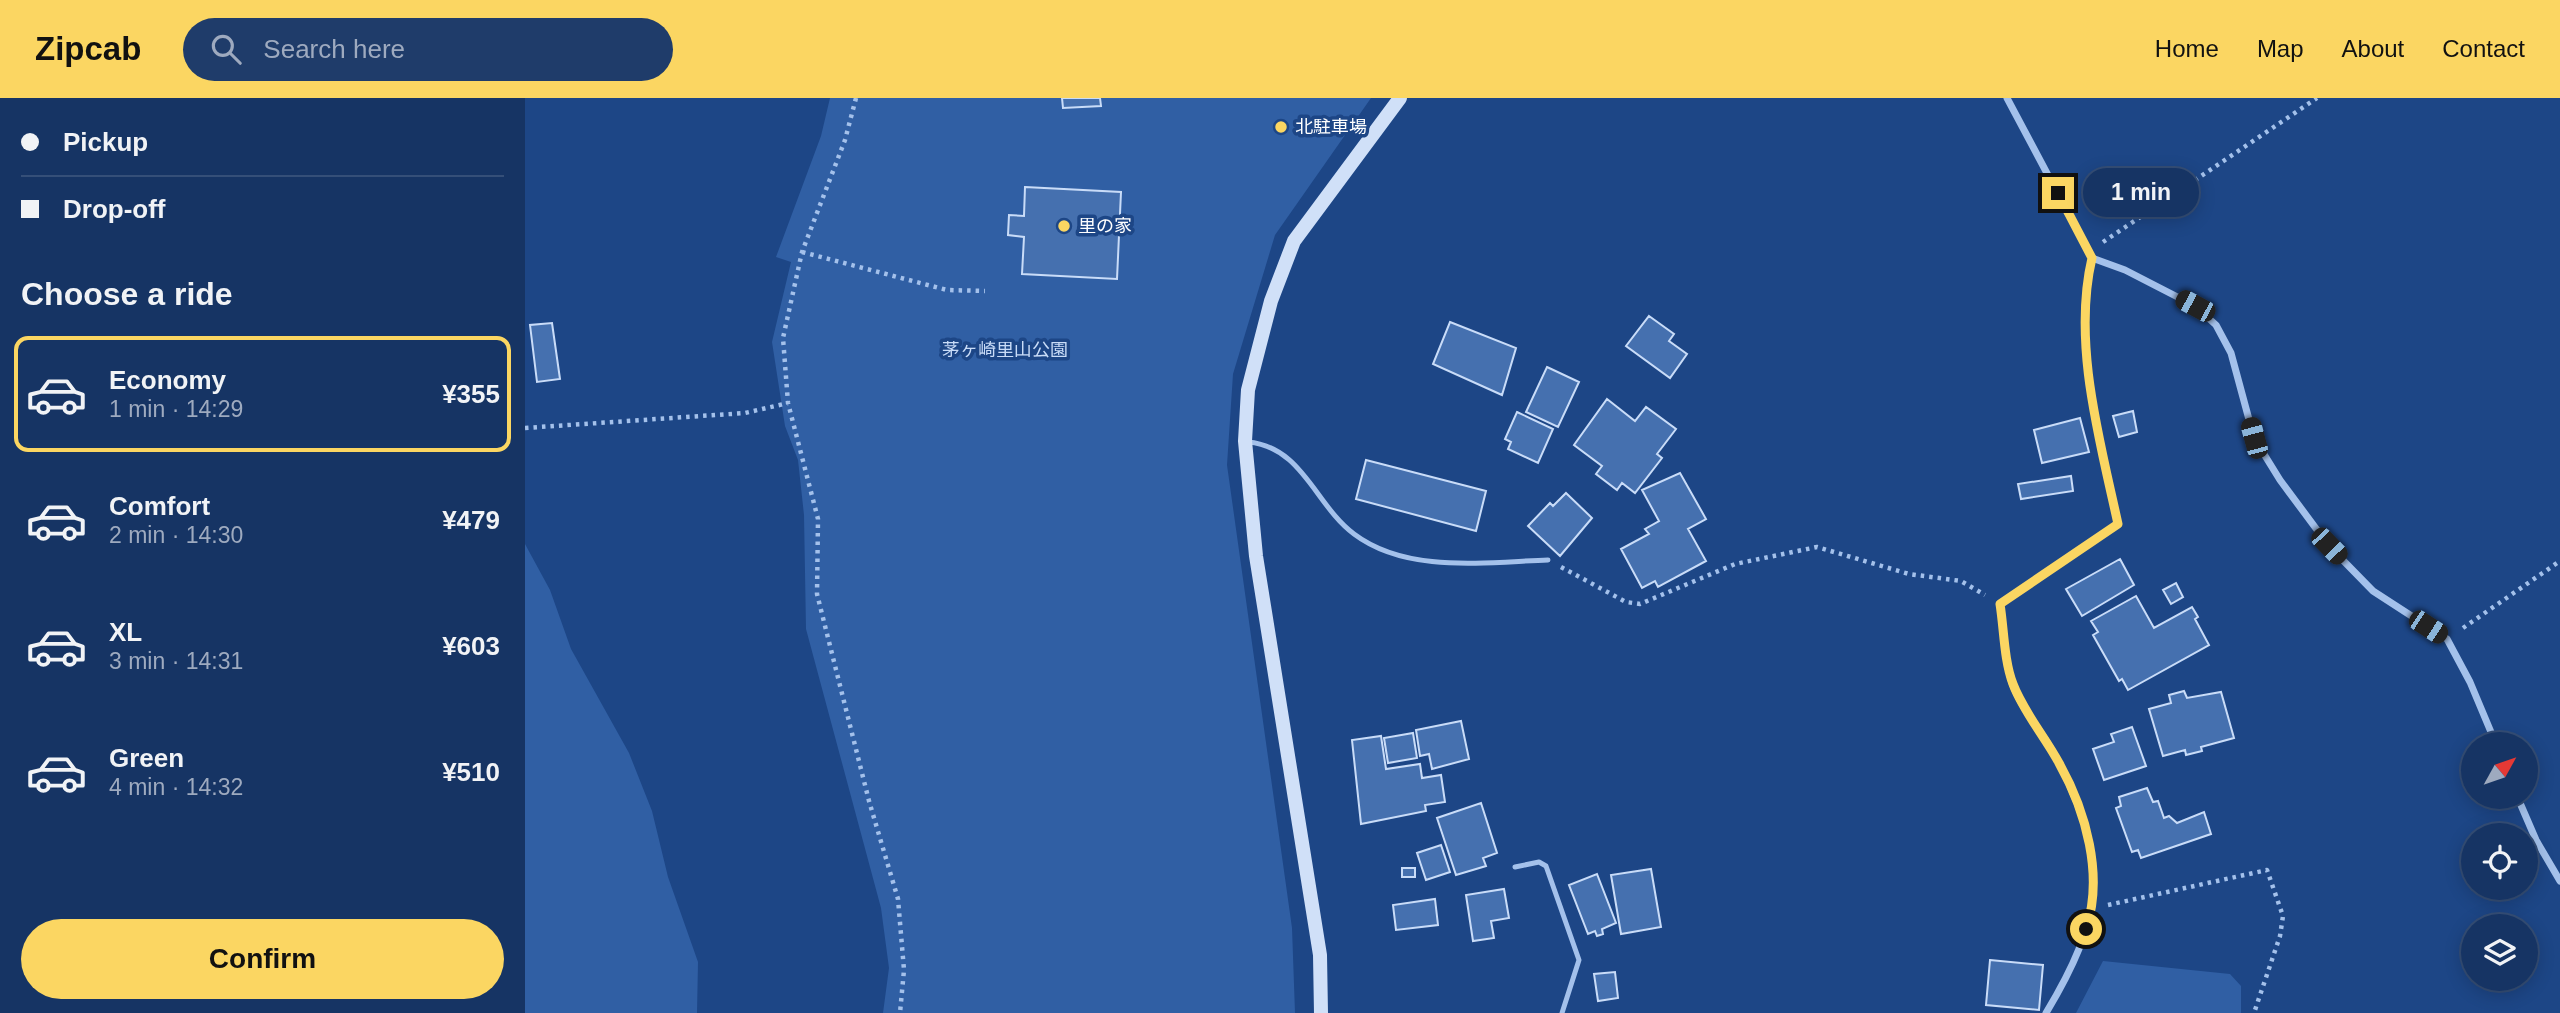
<!DOCTYPE html>
<html lang="en">
<head>
<meta charset="utf-8">
<style>
  :root { --surface:#163464; --page:#1f3c6a; --text:#f1f3f6; --muted:#9eaabf; --line:#354f78; --accent:#fbd662 }
  body { margin:0; font-family:Helvetica,"Noto Sans JP",sans-serif; background:var(--page); color:var(--text); height:100vh; display:flex; flex-direction:column; font-size:26px; white-space:nowrap }
  * { box-sizing:border-box; margin:0 }
  p { font-size:23px; color:var(--muted) }
  .icon { flex:none; width:38px; height:38px; fill:none; stroke:currentColor; stroke-width:2; stroke-linecap:round; stroke-linejoin:round }
  .map { position:relative; flex:1; overflow:hidden }
  .side { display:flex; flex-direction:column; background:var(--surface); width:525px }
  .side>* { flex:none }
  .guide { display:grid; align-content:center; height:154px; padding:0 21px; background:var(--surface) }
  .needle { width:46px; rotate:50deg }
  .fabs { position:absolute; left:1936px; top:634px; display:grid; gap:14px }
  .fabs a { display:grid; place-items:center; width:77px; height:77px; border-radius:50%; background:var(--surface); box-shadow:0 4px 18px #0003,0 0 0 2px var(--line); font-size:35px }
  .end { position:absolute; width:32px; height:32px; margin:-16px; border:9px solid #fbd662; background:#111; box-shadow:0 0 0 4px #111 }
  .from { border-radius:50% }
  .bubble { position:absolute; height:49px; border-radius:24px; background:var(--surface); box-shadow:0 4px 18px #0003,0 0 0 2px var(--line); font-size:23px; font-weight:600; line-height:49px; text-align:center }
  .car { position:absolute; width:21px; height:42px; margin:-21px -10px; border-radius:9px; box-shadow:0 0 5px 2px #0007; background:linear-gradient(#222 24%,#8ab4d8 0 40%,#222 0 76%,#8ab4d8 0 86%,#222 0) }
  .guide b { display:flex; align-items:center; gap:24px; height:66px; font-size:26px }
  .guide b+b { border-top:2px solid var(--line) }
  .guide i { width:18px; height:18px; background:var(--text) }
  ul { padding:0; list-style:none }
  li { display:flex; align-items:center; gap:21px; height:116px; margin:0 14px 10px; padding:0 7px; border:4px solid transparent; border-radius:14px }
  li div { flex:1 }
  li b { display:block; font-size:26px }
  li em { font-style:normal; font-weight:600 }
  li.selected { border-color:var(--accent) }
  li>.icon { width:63px; height:63px; stroke-width:1.5 }
  h2 { padding:0 21px; font-size:32px; line-height:84px }
  .primary-button { display:flex; gap:14px; margin-top:auto; padding:14px 21px }
  .primary-button a { flex:1; height:80px; border-radius:42px; background:var(--accent); color:#111; font-size:28px; font-weight:600; line-height:80px; text-align:center }
  header { display:flex; align-items:center; gap:42px; box-sizing:border-box; height:98px; padding:0 35px; background:var(--accent); color:#111 }
  header strong { font-size:33px }
  nav { display:flex; gap:38px; margin-inline-start:auto; font-size:24px }
  .search { width:490px; height:63px; background:var(--page); display:flex; align-items:center; gap:18px; box-sizing:border-box; padding:0 24px; border-radius:38px; color:var(--muted); font-size:26px }
  main { display:flex; flex:1; min-height:0 }
  .map>svg:first-child { display:block }
  .green { fill:#305fa4 }
  .building { fill:#4570af; stroke:#c9dcf8; stroke-width:2 }
  .lines { fill:none; stroke-linecap:round; stroke-linejoin:round }
  .path { stroke:#a4c1eb; stroke-width:4.5; stroke-dasharray:3.5 5; stroke-linecap:butt }
  .lane { stroke:#a4c1eb; stroke-width:5 }
  .street { stroke:#a4c1eb; stroke-width:7 }
  .secondary { stroke:#d0e0f8; stroke-width:14 }
  .route { stroke:#fbd662; stroke-width:9 }
  .poi-dot { fill:#fbd662; stroke:#1d4686; stroke-width:2.5 }
  .labels { text-anchor:middle; stroke-width:7; stroke-linejoin:round; paint-order:stroke }
  .poi-label { font-size:18px; fill:#fff; stroke:#1d4686; text-anchor:start }
  .park-label { font-size:18px; fill:#c9dcf8; stroke:#1d4686 }
</style>
</head>
<body>
<header>
<strong>Zipcab</strong>
<div class="search"><svg class="icon" aria-label="search" viewBox="0 0 24 24"><circle cx="10" cy="10" r="6"/><path d="M15 15l6 6"/></svg>Search here</div>
<nav><a>Home</a><a>Map</a><a>About</a><a>Contact</a></nav>
</header>
<main>
<section class="side">
<div class="guide">
<b><i class="from"></i>Pickup</b>
<b><i></i>Drop-off</b>
</div>
<h2>Choose a ride</h2>
<ul>
<li class="selected"><svg class="icon" aria-label="car" viewBox="0 0 24 24"><path d="M5 17H2v-5l4-1 3-4h7l3 4 3 1v5h-3M9 17h6M6 11h13"/><circle cx="7" cy="17" r="2"/><circle cx="17" cy="17" r="2"/></svg><div><b>Economy</b><p>1 min · 14:29</p></div><em>¥355</em></li>
<li><svg class="icon" aria-label="car" viewBox="0 0 24 24"><path d="M5 17H2v-5l4-1 3-4h7l3 4 3 1v5h-3M9 17h6M6 11h13"/><circle cx="7" cy="17" r="2"/><circle cx="17" cy="17" r="2"/></svg><div><b>Comfort</b><p>2 min · 14:30</p></div><em>¥479</em></li>
<li><svg class="icon" aria-label="car" viewBox="0 0 24 24"><path d="M5 17H2v-5l4-1 3-4h7l3 4 3 1v5h-3M9 17h6M6 11h13"/><circle cx="7" cy="17" r="2"/><circle cx="17" cy="17" r="2"/></svg><div><b>XL</b><p>3 min · 14:31</p></div><em>¥603</em></li>
<li><svg class="icon" aria-label="car" viewBox="0 0 24 24"><path d="M5 17H2v-5l4-1 3-4h7l3 4 3 1v5h-3M9 17h6M6 11h13"/><circle cx="7" cy="17" r="2"/><circle cx="17" cy="17" r="2"/></svg><div><b>Green</b><p>4 min · 14:32</p></div><em>¥510</em></li>
</ul>
<div class="primary-button"><a>Confirm</a></div>
</section>
<div class="map">
<svg width="2035" height="915" viewBox="0 0 2035 915">
  <rect width="100%" height="100%" fill="#1d4686"/>
  <path class="green" d="M305 0H846L750 137 708 276 702 367 767 830 770 915H358L364 870 356 810 281 531 279 417 273 362 260 328 247 244 266 164 251 159 296 38Z
    M0 446 25 492 46 551 104 655 127 713 143 779 173 864 172 915H0Z
    M1578 863 1705 876 1716 888V915H1551Z"/>
  <path class="building" d="M537 0H575L576 8 538 10Z
    M500 89 596 94 592 181 497 176 499 139 483 137 484 117 499 118Z
    M1124 218 1149 236 1144 243 1162 256 1145 280 1101 248Z
    M925 224 991 250 977 297 908 266Z
    M27 225 35 281 12 284 5 227Z
    M1022 269 1054 284 1033 329 1001 314Z
    M1082 301 1110 323 1121 309 1151 331 1132 356 1137 360 1110 395 1097 385 1092 392 1071 376 1077 368 1049 347Z
    M1608 313 1612 334 1594 339 1588 318Z
    M992 314 1028 331 1013 365 983 351 986 344 980 341Z
    M1555 320 1564 354 1517 365 1509 332Z
    M841 362 961 393 951 433 831 401Z
    M1155 375 1181 421 1163 431 1181 463 1133 489 1130 483 1117 490 1096 451 1124 436 1120 431 1134 423 1117 392Z
    M1546 378 1548 393 1496 401 1493 386Z
    M1041 395 1067 420 1035 458 1003 428 1025 405 1028 408Z
    M1595 461 1609 487 1557 518 1541 491Z
    M1651 485 1658 499 1646 506 1638 492Z
    M1611 498 1629 530 1667 509 1673 519 1670 521 1684 547 1603 592 1597 581 1594 583 1568 537 1573 534 1566 523Z
    M1659 593 1662 600 1696 594 1709 640 1676 649 1677 653 1661 657 1660 652 1638 658 1624 611 1646 605 1644 597Z
    M936 623 944 661 907 671 904 656 895 658 891 632Z
    M1607 629 1621 668 1579 682 1568 651 1589 644 1586 636Z
    M888 635 892 660 863 665 859 640Z
    M856 638 861 671 895 666 897 680 916 677 920 704 900 707 901 713 836 726 827 642Z
    M1622 690 1628 704 1633 703 1639 720 1644 718 1652 725 1679 714 1686 736 1616 760 1613 752 1607 754 1591 710 1596 708 1594 699Z
    M956 705 972 755 958 760 961 768 931 777 912 720Z
    M916 747 925 774 901 782 892 755Z
    M877 770H890V779H877Z
    M1126 771 1136 829 1096 836 1086 777Z
    M1072 776 1091 825 1077 831 1078 836 1072 838 1070 833 1063 836 1044 787Z
    M979 791 984 820 966 823 969 840 948 843 941 797Z
    M910 801 913 827 871 832 868 807Z
    M1465 862 1518 867 1514 912 1461 907Z
    M1090 874 1093 900 1073 903 1069 876Z"/>
  <g class="lines">
    <path class="path" d="M331 0 320 42 277 154 258 240 263 305 293 421 292 496 344 703 373 801 379 872 375 915
      M1578 144 1792 0
      M277 154 422 192 460 193
      M0 330 220 315 263 305
      M1036 469 1101 504 1115 506 1210 466 1292 449 1384 476 1436 483 1460 497
      M1938 530 2035 463
      M1583 807 1742 772 1758 818 1755 838 1729 915"/>
    <path class="lane" d="M723 344C778 349 790 407 829 436 882 476 961 464 1023 462
      M990 769 1014 764 1021 768 1054 862 1037 915"/>
    <path class="street" d="M1482 0 1567 160 1600 172 1670 208 1691 227 1706 255 1729 340 1755 382 1804 448 1848 493 1922 541 1945 584 1971 646
      M1992 698 2011 742 2035 783
      M1521 915C1577 822 1585 768 1536 669 1523 640 1498 615 1487 585 1479 562 1479 531 1475 506L1593 426C1575 343 1547 245 1567 160"/>
    <path class="secondary" d="M796 915 795 857 731 458 720 343 723 292 746 203 769 143 875 0"/>
  </g>
  <g class="lines">
    <path class="route" d="M1533 95 1567 160C1547 245 1575 343 1593 426L1475 506C1479 531 1479 563 1488 586 1498 613 1520 639 1534 665 1561 713 1579 778 1561 831"/>
  </g>
  <g class="poi-dot">
    <circle cx="756" cy="29" r="7"/>
    <circle cx="539" cy="128" r="7"/>
  </g>
  <g class="labels">
    <g class="poi-label">
      <text x="770" y="35">北駐車場</text>
      <text x="553" y="134">里の家</text>
    </g>
    <g class="park-label">
      <text x="480" y="258">茅ヶ崎里山公園</text>
    </g>
  </g>
</svg>
<div class="fabs">
<a><svg class="needle" viewBox="-14 -14 28 28"><path d="M0-13l5 13h-10z" fill="#e53935"/><path d="M0 13l5-13h-10z" fill="#9eaabf"/></svg></a>
<a><svg class="icon" aria-label="locate" viewBox="0 0 24 24"><circle cx="12" cy="12" r="6"/><path d="M12 2v4M12 18v4M2 12h4M18 12h4"/></svg></a>
<a><svg class="icon" aria-label="layers" viewBox="0 0 24 24"><path d="M12 4l9 5-9 5-9-5zM3 14l9 5 9-5"/></svg></a>
</div>
<i class="end from" style="left:1561px;top:831px"></i>
<i class="end" style="left:1533px;top:95px"></i>
<div class="bubble" style="left:1558px;top:70px;width:116px">1 min</div>
<i class="car" style="left:1670px;top:208px;rotate:298deg"></i>
<i class="car" style="left:1729px;top:340px;rotate:345deg"></i>
<i class="car" style="left:1804px;top:448px;rotate:136deg"></i>
<i class="car" style="left:1903px;top:529px;rotate:123deg"></i>
</div>
</main>
</body>
</html>
